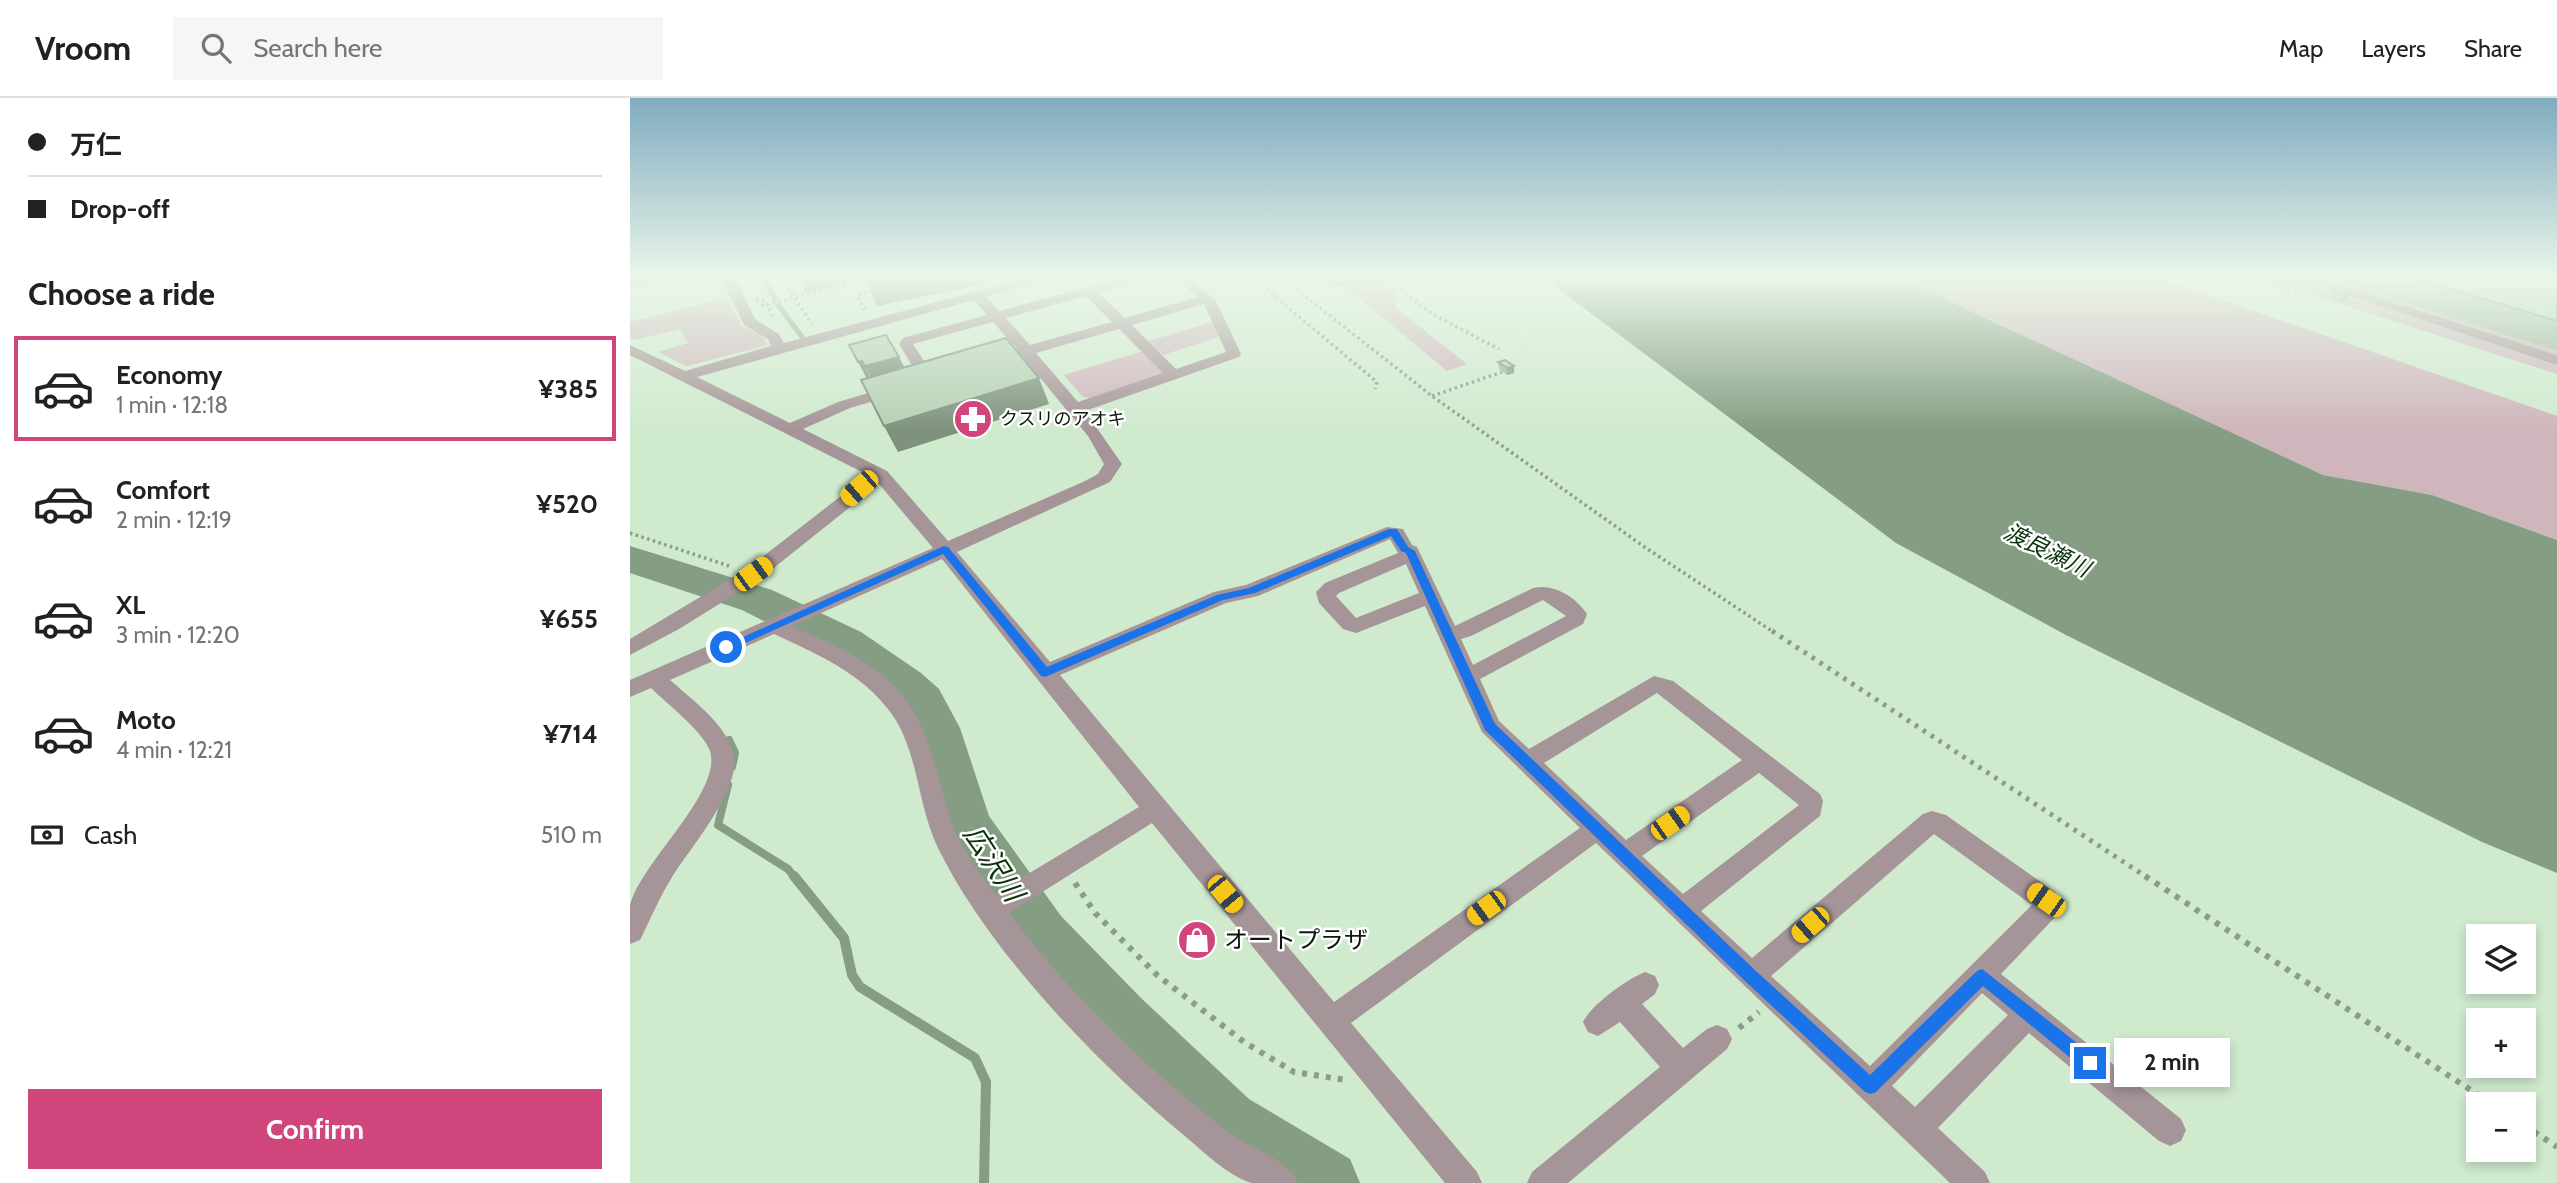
<!DOCTYPE html>
<html lang="en">
<head>
<meta charset="utf-8">
<style>
  :root { --surface:#fff; --page:#f6f6f6; --text:#202124; --muted:#757577; --line:#e0e0e0; --accent:#d0457b }
  body { margin:0; font-family:Cabin,"Noto Sans JP",sans-serif; background:var(--page); color:var(--text); height:100vh; display:flex; flex-direction:column; font-size:26px; white-space:nowrap }
  * { box-sizing:border-box; margin:0 }
  p { font-size:23px; color:var(--muted) }
  .icon { flex:none; width:38px; height:38px; fill:none; stroke:currentColor; stroke-width:2; stroke-linecap:round; stroke-linejoin:round }
  .map { position:relative; flex:1; overflow:hidden }
  .drawer { display:flex; flex-direction:column; background:var(--surface); width:630px }
  .drawer>* { flex:none }
  .guide { display:grid; align-content:center; height:154px; padding:0 28px; background:var(--surface) }
  .fabs { position:absolute; left:1836px; top:826px; display:grid; gap:14px }
  .fabs a { display:grid; place-items:center; width:70px; height:70px; border-radius:0px; background:var(--surface); box-shadow:0 4px 10px #0003; font-size:35px }
  .end { position:absolute; width:32px; height:32px; margin:-16px; border:9px solid #1a73e8; background:#fff; box-shadow:0 0 0 4px #fff }
  .from { border-radius:50% }
  .bubble { position:absolute; height:49px; border-radius:0px; background:var(--surface); box-shadow:0 4px 10px #0003; font-size:23px; font-weight:700; line-height:49px; text-align:center }
  .car { position:absolute; width:21px; height:42px; margin:-21px -10px; border-radius:9px; box-shadow:0 0 5px 2px #0007; background:linear-gradient(#f5c518 24%,#345 0 40%,#f5c518 0 76%,#345 0 86%,#f5c518 0) }
  .guide b { display:flex; align-items:center; gap:24px; height:66px; font-size:26px }
  .guide b+b { border-top:2px solid var(--line) }
  .guide i { width:18px; height:18px; background:var(--text) }
  ul { padding:0; list-style:none }
  li { display:flex; align-items:center; gap:21px; height:105px; margin:0 14px 10px; padding:0 14px; border:4px solid transparent; border-radius:0px }
  li div { flex:1 }
  li b { display:block; font-size:26px }
  li em { font-style:normal; font-weight:700 }
  li.on { border-color:var(--accent) }
  li>.icon { width:63px; height:63px; stroke-width:1.5 }
  h2 { padding:0 28px; font-size:32px; line-height:84px }
  .pay { display:flex; align-items:center; gap:18px; height:77px; padding:0 28px; font-size:26px }
  .pay p { margin-inline-start:auto }
  .cta { display:flex; gap:14px; margin-top:auto; padding:14px 28px }
  .cta a { flex:1; height:80px; border-radius:0px; background:var(--accent); color:#fff; font-size:28px; font-weight:700; line-height:80px; text-align:center }
  header { display:flex; align-items:center; gap:42px; box-sizing:border-box; height:98px; padding:0 35px; background:var(--surface); border-bottom:2px solid var(--line) }
  header strong { font-size:33px }
  nav { display:flex; gap:38px; margin-inline-start:auto; font-size:24px }
  .search { width:490px; height:63px; background:var(--page); display:flex; align-items:center; gap:18px; box-sizing:border-box; padding:0 24px; border-radius:0px; color:var(--muted); font-size:26px }
  main { display:flex; flex:1; min-height:0 }
  .map>svg:first-child { display:block }
  .green { fill:#cfb6bc }
  .water { fill:#859e83 }
  .lines { fill:none; stroke-linecap:round; stroke-linejoin:round }
  .stream-far2 { stroke:#859e83; stroke-width:5 }
  .stream-far1 { stroke:#859e83; stroke-width:8 }
  .stream { stroke:#859e83; stroke-width:10 }
  .river { fill:#859e83; fill-rule:evenodd }
  .path-far2 { stroke:#899d88; stroke-width:3.5; stroke-dasharray:2.5 3.5; stroke-linecap:butt }
  .path-far1 { stroke:#899d88; stroke-width:5; stroke-dasharray:3.5 6; stroke-linecap:butt }
  .path { stroke:#899d88; stroke-width:6; stroke-dasharray:5 7; stroke-linecap:butt }
  .minor { fill:#a59498; fill-rule:evenodd }
  .wall { fill:#9db49b }
  .shaded-wall { fill:#7f927e }
  .building { fill:#b6d1b4; stroke:#7f927e; stroke-width:2 }
  .route { fill:#1a73e8 }
  .labels { text-anchor:middle; stroke-width:5; stroke-linejoin:round; paint-order:stroke }
  .far-poi-label { font-size:18px; fill:#0d160d; stroke:#fff; text-anchor:start }
  .water-label { font-size:23px; font-style:italic; fill:#0b330c; stroke:#fff }
  .near-poi-label { font-size:24px; fill:#0d160d; stroke:#fff; text-anchor:start }
  .near-water-label { font-size:28px; font-style:italic; fill:#0b330c; stroke:#fff }
</style>
</head>
<body>
<header>
<strong>Vroom</strong>
<div class="search"><svg class="icon" aria-label="search" viewBox="0 0 24 24"><circle cx="10" cy="10" r="6"/><path d="M15 15l6 6"/></svg>Search here</div>
<nav><a>Map</a><a>Layers</a><a>Share</a></nav>
</header>
<main>
<section class="drawer">
<div class="guide">
<b><i class="from"></i>万仁</b>
<b><i></i>Drop-off</b>
</div>
<h2>Choose a ride</h2>
<ul>
<li class="on"><svg class="icon" aria-label="car" viewBox="0 0 24 24"><path d="M5 17H2v-5l4-1 3-4h7l3 4 3 1v5h-3M9 17h6M6 11h13"/><circle cx="7" cy="17" r="2"/><circle cx="17" cy="17" r="2"/></svg><div><b>Economy</b><p>1 min · 12:18</p></div><em>¥385</em></li>
<li><svg class="icon" aria-label="car" viewBox="0 0 24 24"><path d="M5 17H2v-5l4-1 3-4h7l3 4 3 1v5h-3M9 17h6M6 11h13"/><circle cx="7" cy="17" r="2"/><circle cx="17" cy="17" r="2"/></svg><div><b>Comfort</b><p>2 min · 12:19</p></div><em>¥520</em></li>
<li><svg class="icon" aria-label="car" viewBox="0 0 24 24"><path d="M5 17H2v-5l4-1 3-4h7l3 4 3 1v5h-3M9 17h6M6 11h13"/><circle cx="7" cy="17" r="2"/><circle cx="17" cy="17" r="2"/></svg><div><b>XL</b><p>3 min · 12:20</p></div><em>¥655</em></li>
<li><svg class="icon" aria-label="car" viewBox="0 0 24 24"><path d="M5 17H2v-5l4-1 3-4h7l3 4 3 1v5h-3M9 17h6M6 11h13"/><circle cx="7" cy="17" r="2"/><circle cx="17" cy="17" r="2"/></svg><div><b>Moto</b><p>4 min · 12:21</p></div><em>¥714</em></li>
</ul>
<div class="pay"><svg class="icon" aria-label="cash" viewBox="0 0 24 24"><path d="M3 7h18v10H3z"/><circle cx="12" cy="12" r="2"/></svg>Cash<p>510 m</p></div>
<div class="cta"><a>Confirm</a></div>
</section>
<div class="map">
<svg width="1927" height="1085" viewBox="0 0 1927 1085">
  <rect width="100%" height="100%" fill="#d0eace"/>
  <path class="green" d="M701 180H743L765 192 766 210 837 266 817 273 706 181Z
    M1269 180H1529L1927 318V442L1802 397 1693 377Z
    M1630 180H1927V276Z
    M97 200 112 228 133 238 138 247 57 268 28 254 58 245 50 231 5 242 0 240V224Z
    M582 224 589 239 533 257 518 243Z
    M513 253 535 273 532 278 463 300 453 299 434 277Z"/>
  <path class="water" d="M914 180H1269L1693 377 1802 397 1927 442V775L1852 744 1436 537 1266 445Z"/>
  <g class="lines">
    <path class="stream-far2" d="M133 180 145 201
      M148 207 172 239"/>
    <path class="stream-far1" d="M99 642 105 655 102 669
      M98 687 88 727 158 771 165 780"/>
    <path class="stream" d="M164 778 214 840 222 877 230 889 345 960 356 984 354 1085"/>
    <path class="river" d="M0 448 142 492 231 534 291 575 309 591 330 630 359 718 431 818 512 901 619 1001 720 1061 730 1085H634L573 1047 470 941 391 854 318 741 310 726 282 630 274 612 259 597 235 578 199 556 112 512 0 475Z"/>
    <path class="path-far2" d="M152 180 182 226
      M623 180 747 284 745 291
      M652 180 802 298 1016 450 1145 535
      M757 180 802 216 869 251
      M1624 180 1666 194
      M1640 180 1659 187
      M126 201 136 204 143 218
      M131 208 215 187
      M235 212 227 198 242 192
      M802 298 872 274
      M0 435 99 468"/>
    <path class="path-far1" d="M1142 533 1518 780"/>
    <path class="path" d="M1515 778 1862 1006
      M445 785 465 815 527 877 614 944 664 974 716 982
      M1109 930 1129 914
      M1894 1027 1927 1049"/>
    <path class="minor" d="M11 180H35L0 191V183Z
      M91 180H105L125 221 149 236 154 245 396 180H419L356 199 369 213 491 180H513L468 195 495 220 567 199 545 180H560L586 203 611 256 609 259 455 313 492 366 480 384 327 454 420 564 584 494 616 487 757 429 773 431 782 447 787 449 825 528 903 490C923 485 946 499 957 516L953 526 850 581 869 623 899 651 1024 578 1043 583 1190 696 1193 703 1190 718 1071 813 1122 860 1293 716 1302 713 1316 717 1425 794 1432 808 1428 816 1371 876 1551 1021 1556 1032 1551 1043 1540 1048 1529 1043 1399 935 1308 1030 1355 1074 1360 1085H1320L966 745 721 925 847 1074 852 1085H815L522 725 379 815C441 898 519 973 601 1036 622 1051 658 1061 668 1085 654 1085 634 1085 621 1085 597 1077 574 1054 556 1039 467 965 359 854 308 750 287 707 289 654 261 615 232 575 187 556 144 536L40 582C61 601 95 625 103 654 114 689 59 751 41 781 29 800 20 822 10 842L0 846C0 834 0 820 0 808 9 766 93 694 80 653 73 633 37 606 21 590L0 599V582L303 450 249 386 131 480 49 531 0 557V541L117 471 238 377 0 257V247L55 273 141 248 138 241 114 227ZM456 198 482 224 400 247 376 220ZM344 202 357 217 273 240 269 246 293 285H303L306 282 283 246 363 224 387 251 376 257 378 260 393 259 458 338 474 366 468 376 453 384 318 443 257 373 173 331 220 310 271 295 273 292 271 289 265 287 208 304 160 325 67 279ZM574 206 596 254 546 271 502 227ZM489 231 533 275 448 304 406 255ZM760 441 768 455 695 485 686 494 689 505 713 531 726 535 795 508 852 634 950 730 704 904 430 577 596 505 628 498ZM312 461 509 709 365 796C349 775 332 752 323 727 305 679 302 626 263 587 235 559 197 544 162 528ZM776 466 789 495 726 520 706 498 709 495ZM913 502 936 518 843 567 831 541 841 538ZM1027 595 1112 662 996 742 914 665ZM1129 675 1169 707 1053 796 1012 758ZM1304 736 1402 807 1240 968 1141 878ZM1352 895 1378 917 1285 1009 1262 988Z
      M681 180H736L707 189Z
      M1667 180H1688L1927 257V267Z
      M1015 874 1025 878 1029 887 1025 896 1012 906 1053 950 1077 931 1087 927 1097 931 1102 941 1097 951 938 1085H897L902 1074 1030 969 990 924 968 938 958 934 953 924C961 907 997 881 1015 874Z"/>
  </g>
  <path class="wall" d="M1699 180H1927V253Z
    M1702 194 1720 196 1717 202 1712 204 1699 200Z
    M868 264 884 275 877 277 869 271Z"/>
  <path class="shaded-wall" d="M168 180H214L216 185 176 195Z
    M234 180H358L359 185 247 208Z
    M1720 196 1717 202 1712 204 1715 198Z
    M269 259 279 278 245 287 235 268Z
    M232 263 242 282 238 283 228 264Z
    M884 268V275L877 277V270Z
    M409 280 419 306 268 354 254 328Z"/>
  <path class="building" d="M1786 180H1927V223Z
    M1706 191 1720 196 1715 198 1702 194Z
    M256 237 269 259 235 268 232 263 228 264 219 247Z
    M376 240 409 280 254 328 231 282Z
    M875 262 884 268 877 270 868 264Z"/>
  <linearGradient id="sky" x2="0" y2="1"><stop stop-color="#80abc0"/><stop offset="0.54" stop-color="#eaf6e9"/><stop offset="1" stop-color="#eaf6e9" stop-opacity="0"/></linearGradient>
  <rect width="1927" height="332" fill="url(#sky)"/>
  <path class="route" d="M759 431H767L778 449 785 453 865 626 1126 873 1240 977 1347 873 1352 871 1465 959 1468 965 1465 971 1460 973 1454 971 1353 888 1246 994 1241 996 1235 994 1115 883 855 632 776 455 771 453 761 438 625 495 593 502 415 579 411 578 313 456 100 552H92L91 549 314 448 318 449 417 569 587 497 619 490Z"/>
  <defs>
    <symbol id="pharmacy-disc" viewBox="-11 -11 22 22"><circle r="9.5" fill="#d0457b" stroke="#fff"/><path d="M-2-6h4v4h4v4h-4v4h-4v-4h-4v-4h4Z" fill="#fff"/></symbol>
    <symbol id="shop-disc" viewBox="-11 -11 22 22"><circle r="9.5" fill="#d0457b" stroke="#fff"/><path d="M-5-2.5h2.3a2.7 3.5 0 0 1 5.4 0H5L5.5 6h-11ZM-1.5-2.5h3a1.5 2.3 0 0 0-3 0Z" fill="#fff"/></symbol>
  </defs>
  <g fill-rule="evenodd">
    <use href="#pharmacy-disc" x="321" y="299" width="44" height="44"/>
    <use href="#shop-disc" x="545" y="820" width="44" height="44"/>
  </g>
  <g class="labels">
    <g class="far-poi-label">
      <text x="370" y="327">クスリのアオキ</text>
    </g>
    <g class="water-label">
      <text transform="translate(1417 452) rotate(26)" y="8">渡良瀬川</text>
    </g>
    <g class="near-poi-label">
      <text x="594" y="850">オートプラザ</text>
    </g>
    <g class="near-water-label">
      <text transform="translate(364 765) rotate(57)" y="10">広沢川</text>
    </g>
  </g>
</svg>
<div class="fabs">
<a><svg class="icon" aria-label="layers" viewBox="0 0 24 24"><path d="M12 4l9 5-9 5-9-5zM3 14l9 5 9-5"/></svg></a>
<a>+</a>
<a>−</a>
</div>
<i class="end from" style="left:96px;top:549px"></i>
<i class="end" style="left:1460px;top:965px"></i>
<div class="bubble" style="left:1484px;top:940px;width:116px">2 min</div>
<i class="car" style="left:229px;top:390px;rotate:229deg"></i>
<i class="car" style="left:123px;top:476px;rotate:54deg"></i>
<i class="car" style="left:1040px;top:725px;rotate:55deg"></i>
<i class="car" style="left:595px;top:796px;rotate:140deg"></i>
<i class="car" style="left:1416px;top:802px;rotate:305deg"></i>
<i class="car" style="left:856px;top:810px;rotate:234deg"></i>
<i class="car" style="left:1180px;top:827px;rotate:229deg"></i>
</div>
</main>
</body>
</html>
